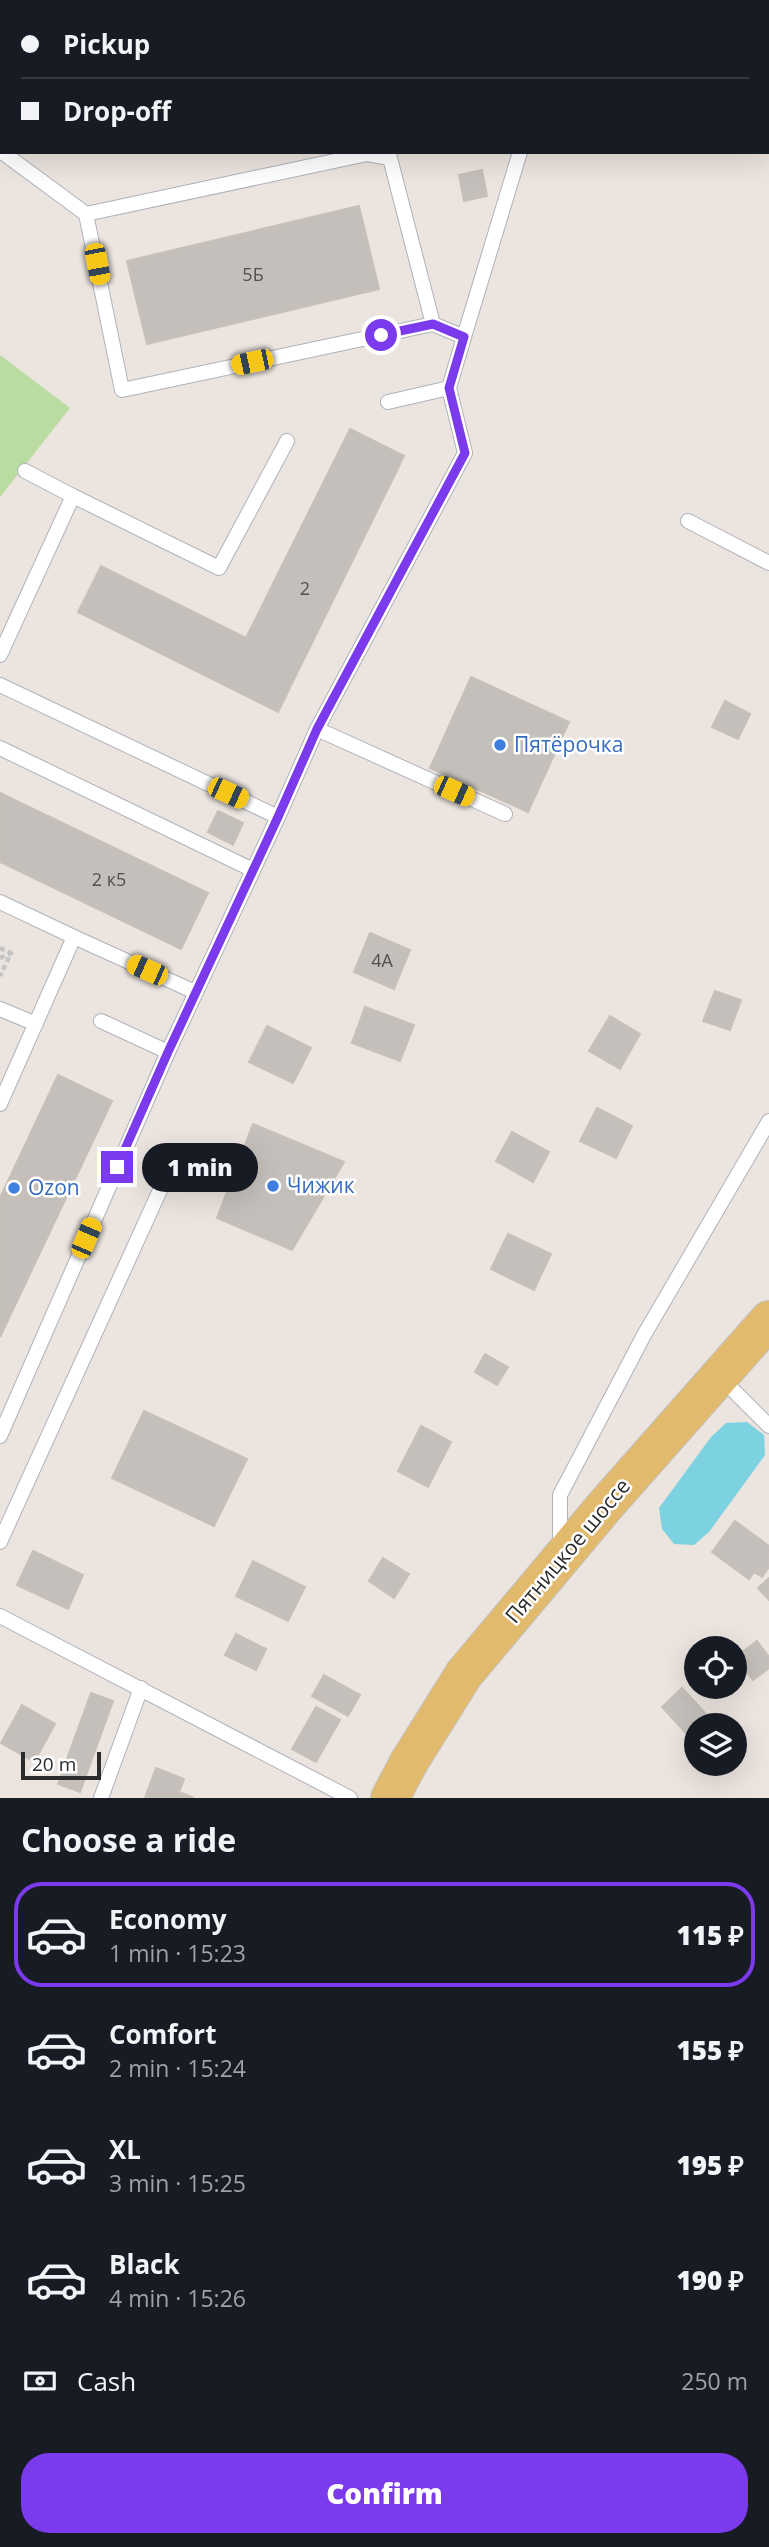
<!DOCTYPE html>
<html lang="en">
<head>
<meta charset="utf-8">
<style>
  :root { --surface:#171b24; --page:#20242c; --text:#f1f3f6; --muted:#9ea1a6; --line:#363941; --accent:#7c3aed }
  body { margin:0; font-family:"Open Sans",sans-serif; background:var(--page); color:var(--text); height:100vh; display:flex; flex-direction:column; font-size:26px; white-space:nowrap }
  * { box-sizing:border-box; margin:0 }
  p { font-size:23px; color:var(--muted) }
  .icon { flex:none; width:38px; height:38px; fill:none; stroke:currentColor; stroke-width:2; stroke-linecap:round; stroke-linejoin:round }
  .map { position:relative; height:1798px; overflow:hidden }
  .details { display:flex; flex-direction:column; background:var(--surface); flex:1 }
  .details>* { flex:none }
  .hud { position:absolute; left:0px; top:0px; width:770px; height:154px; box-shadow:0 7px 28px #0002; display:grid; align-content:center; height:154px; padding:0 21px; background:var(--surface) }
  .tools { position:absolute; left:684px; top:1636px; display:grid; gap:14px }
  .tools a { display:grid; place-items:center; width:63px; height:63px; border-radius:50%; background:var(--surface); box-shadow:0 7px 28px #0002; font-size:35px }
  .scale { position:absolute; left:21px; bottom:18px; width:80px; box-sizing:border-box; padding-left:7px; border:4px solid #2b2b2b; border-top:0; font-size:19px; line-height:24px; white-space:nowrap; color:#2b2b2b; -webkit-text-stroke:5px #fff; paint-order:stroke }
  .end { position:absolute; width:32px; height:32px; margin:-16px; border:9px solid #7c3aed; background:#fff; box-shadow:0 0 0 4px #fff }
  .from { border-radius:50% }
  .bubble { position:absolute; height:49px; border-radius:24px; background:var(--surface); box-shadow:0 7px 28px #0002; font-size:23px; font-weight:800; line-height:49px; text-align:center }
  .car { position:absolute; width:21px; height:42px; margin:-21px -10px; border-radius:9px; box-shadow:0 0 5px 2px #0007; background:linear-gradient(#f5c518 24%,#345 0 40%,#f5c518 0 76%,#345 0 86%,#f5c518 0) }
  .hud b { display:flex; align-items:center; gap:24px; height:66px; font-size:26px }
  .hud b+b { border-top:2px solid var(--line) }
  .hud i { width:18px; height:18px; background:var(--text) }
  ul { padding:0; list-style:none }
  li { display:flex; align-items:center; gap:21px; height:105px; margin:0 14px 10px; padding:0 7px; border:4px solid transparent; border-radius:28px }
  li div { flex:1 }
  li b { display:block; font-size:26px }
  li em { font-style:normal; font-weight:800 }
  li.active { border-color:var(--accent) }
  li>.icon { width:63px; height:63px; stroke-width:1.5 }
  h2 { padding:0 21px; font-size:32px; line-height:84px }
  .pay { display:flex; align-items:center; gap:18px; height:77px; padding:0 21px; font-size:26px }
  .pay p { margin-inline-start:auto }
  .primary-button { display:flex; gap:14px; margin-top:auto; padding:14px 21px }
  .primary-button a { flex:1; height:80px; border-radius:28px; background:var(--accent); color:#fff; font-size:28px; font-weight:800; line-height:80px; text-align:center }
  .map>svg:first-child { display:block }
  .green { fill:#bbdca1 }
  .water { fill:#7dd2e2 }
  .building { fill:#c4bfba; stroke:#c6c0b8; stroke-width:2 }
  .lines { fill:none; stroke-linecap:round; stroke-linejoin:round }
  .lane-casing { stroke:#afb2ba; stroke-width:16 }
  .primary-casing { stroke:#c4c4c4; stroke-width:40 }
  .path { stroke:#c4c4c4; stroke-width:4.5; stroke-dasharray:5 3.5; stroke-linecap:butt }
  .lane { stroke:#fff; stroke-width:14 }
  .primary { stroke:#e2ba6d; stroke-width:38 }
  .route { stroke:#7c3aed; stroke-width:9 }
  .shop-dot { fill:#3f7fe0; stroke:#fff; stroke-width:2.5 }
  .labels { text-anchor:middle; stroke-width:5; stroke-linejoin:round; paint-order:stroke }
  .number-label { font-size:18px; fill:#51504f }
  .shop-label { font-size:21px; fill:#366cbe; stroke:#fff; text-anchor:start }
  .street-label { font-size:21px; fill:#2b2b2b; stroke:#fff }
</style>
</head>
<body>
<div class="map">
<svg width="769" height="1798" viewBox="0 0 769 1798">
  <rect width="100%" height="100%" fill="#ebe4df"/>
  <path class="green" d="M0 355 70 408 0 497Z"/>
  <path class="water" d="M747 1422 764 1435 765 1455 709 1532 694 1545 674 1544 662 1529 659 1508 711 1437 726 1423Z"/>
  <path class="building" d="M34 0H277V2H34Z
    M482 170 487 196 464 201 459 175Z
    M359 206 379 289 147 344 127 261Z
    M350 429 404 456 278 712 78 612 101 566 246 638Z
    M471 677 569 722 528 812 430 768Z
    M725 701 750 714 738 739 712 727Z
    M0 793 208 893 181 949 0 862Z
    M218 811 243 823 233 845 208 832Z
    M370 933 410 950 394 989 354 972Z
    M715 991 741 1000 730 1030 703 1021Z
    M365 1007 414 1025 400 1061 352 1043Z
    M610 1016 640 1034 620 1069 589 1051Z
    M267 1026 311 1048 293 1083 249 1062Z
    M58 1075 112 1101 0 1337V1198Z
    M597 1108 632 1126 616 1158 580 1141Z
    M253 1124 344 1162 292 1250 217 1218Z
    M512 1132 549 1152 533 1182 496 1161Z
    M508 1234 551 1254 534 1290 491 1269Z
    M485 1354 508 1367 497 1385 475 1372Z
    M144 1411 247 1459 214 1526 112 1478Z
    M421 1426 451 1442 428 1487 398 1471Z
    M735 1521 769 1546V1567L762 1577 754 1572 749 1579 712 1552Z
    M33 1551 83 1575 68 1609 17 1585Z
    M383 1558 409 1574 394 1598 369 1581Z
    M253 1561 305 1587 288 1621 236 1596Z
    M769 1578V1600L758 1588Z
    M236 1634 266 1649 256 1670 225 1655Z
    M757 1641 769 1657V1668L753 1680 736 1657Z
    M324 1675 360 1695 348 1716 312 1696Z
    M682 1688 717 1726H696V1744L662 1707Z
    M91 1693 113 1701 80 1792 58 1784Z
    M22 1705 55 1724 34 1762 1 1743Z
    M316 1707 340 1720 316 1762 292 1749Z
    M156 1768 184 1779 179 1792 194 1798H145Z"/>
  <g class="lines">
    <defs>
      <path id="lane" d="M336 0V2
        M450 0 452 2
        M0 136H2
        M2 152 86 214 122 390 433 324 464 337 520 152
        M86 214 367 154 390 158 433 324
        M388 402 449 388
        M25 471 73 496
        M688 521 769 563
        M0 655 73 496 219 568 287 441
        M0 685 278 817
        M317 729 505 814
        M0 748 253 870
        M0 902 74 937 0 1104
        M74 937 195 992
        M0 1009 36 1024
        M101 1021 168 1052
        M721 1378 769 1426
        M0 1436 168 1052 278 817 317 729 465 453 449 388 464 337
        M0 1542 161 1188
        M560 1548V1495L644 1335 769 1121
        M0 1616 350 1798
        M101 1798 141 1688"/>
      <path id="primary" d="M390 1798 409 1762 464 1674 604 1507 769 1320"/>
    </defs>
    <use href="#lane" class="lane-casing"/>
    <use href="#primary" class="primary-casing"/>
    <path class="path" d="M0 948 11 953 0 976
      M0 958 11 953"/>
    <use href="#lane" class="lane"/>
    <use href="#primary" class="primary"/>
  </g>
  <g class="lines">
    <path class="route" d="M117 1167 168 1052 278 817 317 729 465 453 449 388 464 337 433 324 381 335"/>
  </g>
  <g class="shop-dot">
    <circle cx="500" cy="745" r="7"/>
    <circle cx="273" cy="1186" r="7"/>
    <circle cx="14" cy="1188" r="7"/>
  </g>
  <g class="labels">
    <g class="number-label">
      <text x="253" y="281">5Б</text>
      <text x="305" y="595">2</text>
      <text x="109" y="886">2 к5</text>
      <text x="382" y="967">4А</text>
    </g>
    <g class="shop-label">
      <text x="514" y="752">Пятёрочка</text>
      <text x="287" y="1193">Чижик</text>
      <text x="28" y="1195">Ozon</text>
    </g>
    <g class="street-label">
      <text transform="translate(568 1551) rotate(-50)" y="7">Пятницкое шоссе</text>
    </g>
  </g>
</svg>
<div class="tools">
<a><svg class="icon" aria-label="locate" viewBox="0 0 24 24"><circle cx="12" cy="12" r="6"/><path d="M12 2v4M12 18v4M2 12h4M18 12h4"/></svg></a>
<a><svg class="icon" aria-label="layers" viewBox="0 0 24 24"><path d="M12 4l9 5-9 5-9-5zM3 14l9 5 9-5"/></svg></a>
</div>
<div class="scale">20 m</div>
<i class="end from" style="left:381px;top:335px"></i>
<i class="end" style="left:117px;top:1167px"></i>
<div class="bubble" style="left:142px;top:1143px;width:116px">1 min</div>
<i class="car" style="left:97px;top:264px;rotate:169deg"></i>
<i class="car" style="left:252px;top:362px;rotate:258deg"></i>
<i class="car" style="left:454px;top:791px;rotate:114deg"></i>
<i class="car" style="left:228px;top:793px;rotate:115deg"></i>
<i class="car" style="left:147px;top:970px;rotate:294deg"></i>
<i class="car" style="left:86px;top:1238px;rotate:23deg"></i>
<div class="hud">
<b><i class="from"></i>Pickup</b>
<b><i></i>Drop-off</b>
</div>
</div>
<section class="details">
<h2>Choose a ride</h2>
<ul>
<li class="active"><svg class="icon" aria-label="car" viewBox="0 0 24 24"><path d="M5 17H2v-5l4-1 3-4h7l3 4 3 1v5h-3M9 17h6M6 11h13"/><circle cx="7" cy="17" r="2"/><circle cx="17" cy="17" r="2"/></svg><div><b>Economy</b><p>1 min · 15:23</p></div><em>115 ₽</em></li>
<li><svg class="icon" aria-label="car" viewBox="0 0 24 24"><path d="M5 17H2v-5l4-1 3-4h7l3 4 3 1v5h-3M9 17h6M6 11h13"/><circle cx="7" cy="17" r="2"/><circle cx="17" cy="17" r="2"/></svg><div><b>Comfort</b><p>2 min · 15:24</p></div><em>155 ₽</em></li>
<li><svg class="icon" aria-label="car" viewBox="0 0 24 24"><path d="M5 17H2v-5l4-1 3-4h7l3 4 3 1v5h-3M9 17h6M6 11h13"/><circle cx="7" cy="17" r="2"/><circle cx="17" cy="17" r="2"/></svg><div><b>XL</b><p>3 min · 15:25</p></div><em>195 ₽</em></li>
<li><svg class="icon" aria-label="car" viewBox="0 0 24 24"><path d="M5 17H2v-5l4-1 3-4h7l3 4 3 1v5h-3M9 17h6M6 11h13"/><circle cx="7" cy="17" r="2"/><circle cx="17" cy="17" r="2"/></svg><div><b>Black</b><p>4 min · 15:26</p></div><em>190 ₽</em></li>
</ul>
<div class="pay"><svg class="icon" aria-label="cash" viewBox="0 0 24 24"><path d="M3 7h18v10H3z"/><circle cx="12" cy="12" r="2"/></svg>Cash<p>250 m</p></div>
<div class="primary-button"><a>Confirm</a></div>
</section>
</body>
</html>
